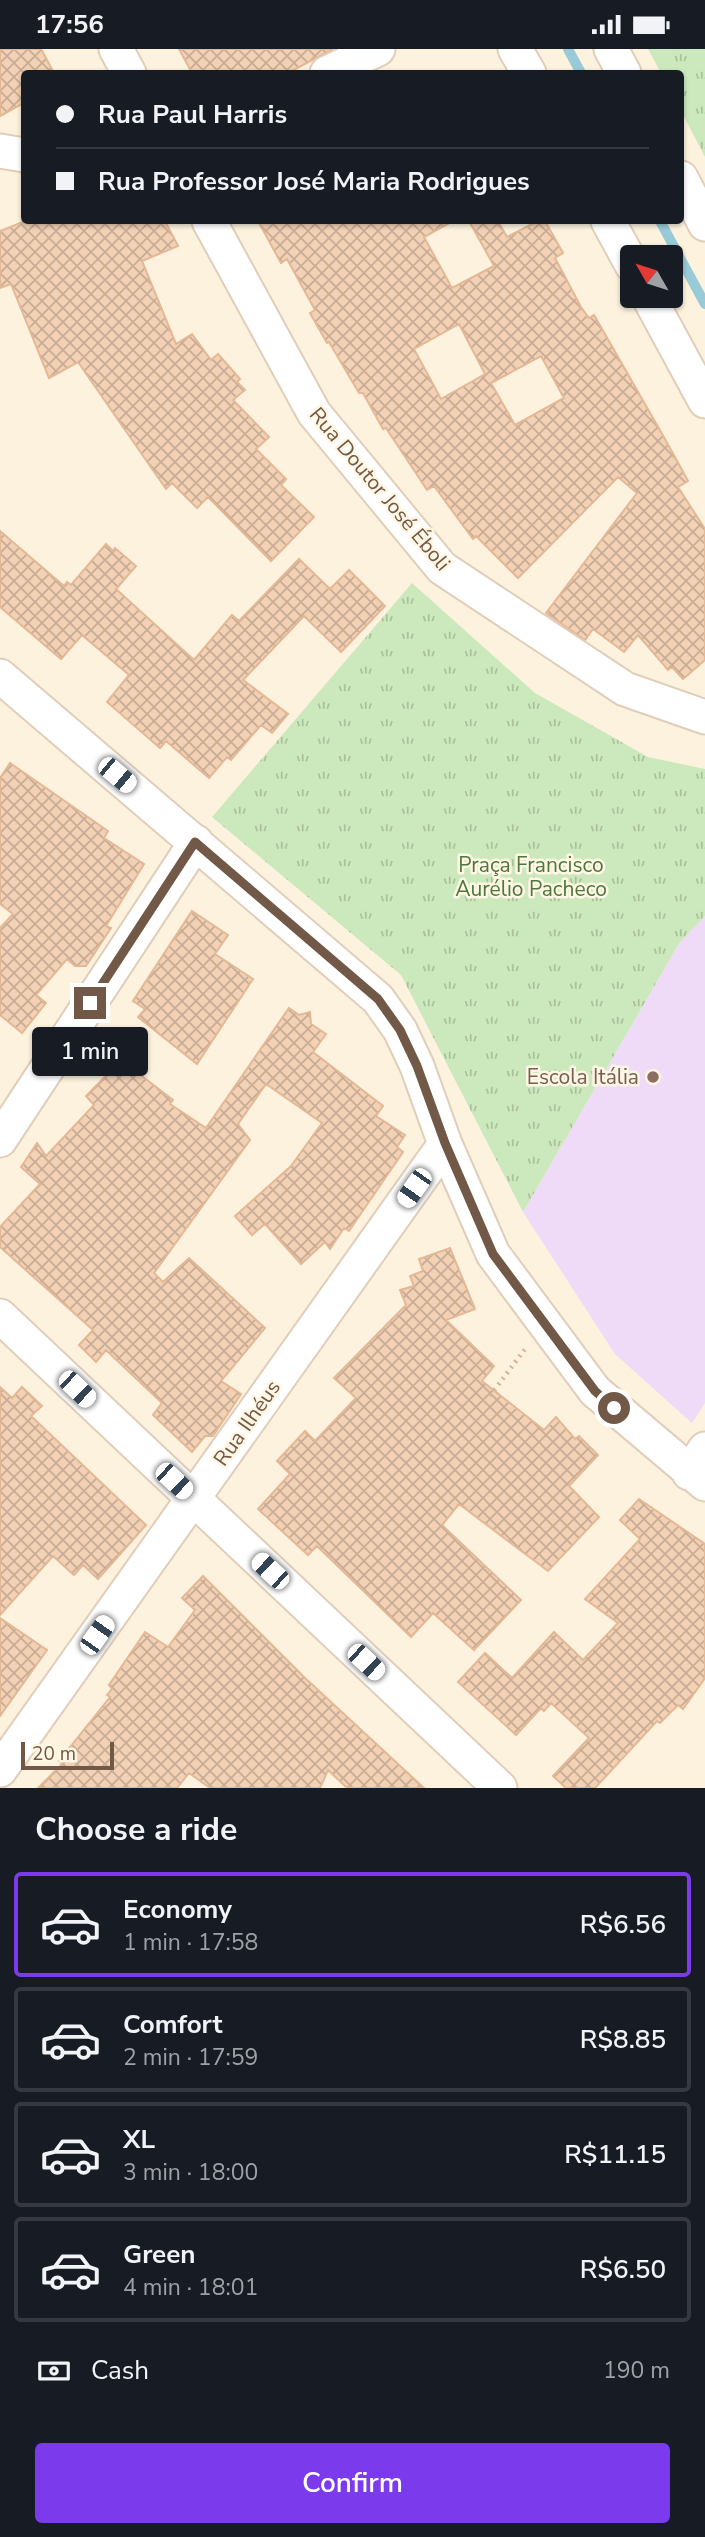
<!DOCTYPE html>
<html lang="en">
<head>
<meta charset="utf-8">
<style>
  :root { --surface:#171b24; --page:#242831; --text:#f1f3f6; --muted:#9ea1a6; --line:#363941; --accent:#7c3aed }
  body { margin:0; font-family:"Nunito Sans",sans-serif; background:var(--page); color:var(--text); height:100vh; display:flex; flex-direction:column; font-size:26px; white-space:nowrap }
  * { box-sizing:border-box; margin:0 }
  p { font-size:23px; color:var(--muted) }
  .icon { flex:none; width:38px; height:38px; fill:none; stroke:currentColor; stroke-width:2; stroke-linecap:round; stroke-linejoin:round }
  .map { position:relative; height:1739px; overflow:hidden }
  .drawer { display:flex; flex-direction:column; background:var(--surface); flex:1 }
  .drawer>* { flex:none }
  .top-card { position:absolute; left:21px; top:21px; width:663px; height:154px; border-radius:7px; box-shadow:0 2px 5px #0004; display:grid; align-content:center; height:154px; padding:0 35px; background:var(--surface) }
  .needle { width:46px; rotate:309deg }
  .fabs { position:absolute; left:620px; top:196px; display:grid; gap:14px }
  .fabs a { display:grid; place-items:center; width:63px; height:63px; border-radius:7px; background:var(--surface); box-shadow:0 2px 5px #0004; font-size:35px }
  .scale { position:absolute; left:21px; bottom:18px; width:93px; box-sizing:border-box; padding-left:7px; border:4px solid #725846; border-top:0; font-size:19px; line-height:24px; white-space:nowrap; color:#725846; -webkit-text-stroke:5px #fff6e4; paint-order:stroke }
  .end { position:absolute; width:32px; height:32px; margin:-16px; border:9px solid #725846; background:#fff; box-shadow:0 0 0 4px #fff }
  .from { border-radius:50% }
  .bubble { position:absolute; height:49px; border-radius:7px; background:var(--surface); box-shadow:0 2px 5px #0004; font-size:23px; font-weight:600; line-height:49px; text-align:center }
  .car { position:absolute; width:21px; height:42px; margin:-21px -10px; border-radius:9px; box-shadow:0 0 5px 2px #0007; background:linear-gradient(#fff 24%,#345 0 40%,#fff 0 76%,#345 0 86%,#fff 0) }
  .top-card b { display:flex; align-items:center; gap:24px; height:66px; font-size:26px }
  .top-card b+b { border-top:2px solid var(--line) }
  .top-card i { width:18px; height:18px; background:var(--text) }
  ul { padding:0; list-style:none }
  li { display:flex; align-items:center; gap:21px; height:105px; margin:0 14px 10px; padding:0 21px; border:4px solid var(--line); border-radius:7px }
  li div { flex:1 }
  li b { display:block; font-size:26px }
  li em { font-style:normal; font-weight:600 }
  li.on { border-color:var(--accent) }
  li>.icon { width:63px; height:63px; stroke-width:1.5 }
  h2 { padding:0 35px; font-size:32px; line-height:84px }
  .pay { display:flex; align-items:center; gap:18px; height:77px; padding:0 35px; font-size:26px }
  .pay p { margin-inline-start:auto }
  .primary-button { display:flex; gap:14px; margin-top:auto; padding:14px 35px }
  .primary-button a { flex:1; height:80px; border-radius:7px; background:var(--accent); color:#fff; font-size:28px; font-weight:600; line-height:80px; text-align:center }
  .status { display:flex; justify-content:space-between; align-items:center; height:49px; padding:0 35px; background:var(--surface); direction:ltr }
  .status svg { height:19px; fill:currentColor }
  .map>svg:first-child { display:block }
  .education { fill:#efdbf8 }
  .park { fill:url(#park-tufts) }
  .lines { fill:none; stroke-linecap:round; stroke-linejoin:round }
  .stream { stroke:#99cad7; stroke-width:10 }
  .building { fill:url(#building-cross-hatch); stroke:#e5b895; stroke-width:2; fill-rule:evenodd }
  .minor-casing { stroke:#e0ceba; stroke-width:37 }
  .path { stroke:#d6b499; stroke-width:4.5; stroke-dasharray:2 5; stroke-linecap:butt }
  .minor { stroke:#fff; stroke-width:33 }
  .route { stroke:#725846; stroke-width:9 }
  .education-dot { fill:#8d6e63; stroke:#fff6e4; stroke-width:2.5 }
  .labels { text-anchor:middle; stroke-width:5; stroke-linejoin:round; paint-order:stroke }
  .street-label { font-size:21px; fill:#725846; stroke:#fff6e4 }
  .park-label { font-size:21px; fill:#4c783e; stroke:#fff6e4 }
  .education-label { font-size:21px; fill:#785e54; stroke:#fff6e4; text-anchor:end }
</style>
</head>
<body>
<div class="status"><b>17:56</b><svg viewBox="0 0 49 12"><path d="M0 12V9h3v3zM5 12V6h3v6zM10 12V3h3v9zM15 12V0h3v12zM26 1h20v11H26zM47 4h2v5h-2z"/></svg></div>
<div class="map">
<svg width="705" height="1739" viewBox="0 0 705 1739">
  <defs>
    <pattern id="park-tufts" width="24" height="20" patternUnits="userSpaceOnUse" patternTransform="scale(1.75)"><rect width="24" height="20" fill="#cce9bd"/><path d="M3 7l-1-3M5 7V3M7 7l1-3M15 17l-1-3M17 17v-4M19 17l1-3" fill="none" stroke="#aac09b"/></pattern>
    <pattern id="building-cross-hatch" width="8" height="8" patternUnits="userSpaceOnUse" patternTransform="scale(1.75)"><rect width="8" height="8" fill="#f2d1b5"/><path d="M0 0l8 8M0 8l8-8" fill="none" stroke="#c8ac95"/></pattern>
  </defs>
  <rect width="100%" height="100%" fill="#fcf2de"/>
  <path class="education" d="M705 867V1354L692 1374 615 1305 523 1163 680 893Z"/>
  <path class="park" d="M648 0H705V108L681 62V24H661Z
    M412 534 535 644 648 708 705 720V867L680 893 523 1163 401 926 212 768Z"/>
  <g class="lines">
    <path class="stream" d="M568 0 581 24
      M660 172 705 255"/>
  </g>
  <path class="building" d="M0 0H41L54 24H24V54L0 67Z
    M179 0H333L288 24H192Z
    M25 172H165L178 197 142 212 176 295 192 285 211 311 218 305 240 330 237 333 245 341 233 351 269 388 256 400 286 430 281 436 314 468 271 512 208 448 197 459 172 434 166 440 78 313 49 329 11 235 0 239V182Z
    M258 172H453L424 188 452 239 494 217 469 172H498L507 188 538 172H545L563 204 555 209 581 258 589 269 594 266 665 390 688 432 678 438 705 480V611L683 630 672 618 668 621 638 586 624 603 593 580 585 591 546 564 637 444 618 428 518 529 476 487 473 490 434 437 427 441 386 379 383 380 363 344H359L329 293 327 294 310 264 315 261 287 210 281 214ZM459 275 485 325 441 350 414 300ZM541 307 564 349 515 376 491 334Z
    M0 482 64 537 67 533 71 536 106 495 113 502 115 499 136 517 116 540 194 611 232 566 239 572 299 510 330 540 349 521 385 557 341 603 304 567 243 631 288 665 272 684 261 676 231 711 227 708 209 729 166 692 160 699 107 653 129 626 82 586 61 610 0 558Z
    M10 714 108 782 104 789 144 815 106 877 111 879 86 917H75L67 910 36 946 46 954 22 984 0 966V879L13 865 0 855V729Z
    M192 862 228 886 215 905 253 930 197 1015 138 968 145 960 133 952Z
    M289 959 299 966 310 963 311 975 326 985 313 1003 383 1057 376 1067 405 1086 397 1098 403 1103 349 1182 344 1179 330 1200 325 1193 301 1215 265 1175 252 1186 235 1167 291 1117 322 1074 266 1035 238 1075 250 1091 154 1224 163 1233 189 1209 265 1279 221 1332 241 1345 213 1387H205L192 1403 153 1366 162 1354 106 1301 96 1313 79 1296 93 1281 0 1198V1178L40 1135 21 1118 37 1094 46 1107 94 1056 86 1047 121 1011 173 1051 170 1055 206 1079Z
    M450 1199 475 1260 446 1271 494 1317 482 1332 544 1381 556 1368 575 1390 579 1387 598 1406 569 1437 599 1468 548 1522 459 1455 442 1476 521 1551 474 1601 433 1564 411 1588 317 1497 308 1506 258 1460 290 1425 277 1412 305 1382 315 1392 356 1349 334 1329 406 1256 400 1241 414 1237 410 1227 423 1222 419 1210Z
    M0 1338 12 1349 22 1338 42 1357 31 1367 146 1476 98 1530 83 1516 74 1526 53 1507 0 1566Z
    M639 1450 705 1495V1629L683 1660 678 1656 660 1674 657 1672 595 1739H566L553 1727 589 1689 551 1654 544 1662 541 1659 516 1686 458 1633 485 1604 512 1629 554 1583 583 1611 618 1574 585 1550 640 1490 620 1471Z
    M203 1527 304 1628 424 1739H347L328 1721 320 1739H210L189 1724 177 1739H38L62 1715 59 1712 110 1648 107 1646 112 1640 109 1636 145 1583 168 1598 195 1561 182 1549Z
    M0 1569 47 1601 0 1667Z"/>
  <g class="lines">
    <defs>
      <path id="minor" d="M116 0 129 24
        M515 0 529 24
        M611 0 624 24
        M327 24 378 0
        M0 102 24 106
        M681 129 705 175
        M209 172 314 364 442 519 625 640 705 668
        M608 172 632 216
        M648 247 705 352
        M0 627 378 950 400 981 417 1017 445 1095 493 1205 595 1342 705 1435
        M0 1091 196 793
        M0 1267 500 1739
        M689 1424 705 1400
        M0 1721 445 1095"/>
    </defs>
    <use href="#minor" class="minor-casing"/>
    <path class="path" d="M490 1347 525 1300"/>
    <use href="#minor" class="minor"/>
  </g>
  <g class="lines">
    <path class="route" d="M90 954 195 793 378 950 400 981 417 1017 445 1094 493 1205 595 1342 614 1359"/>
  </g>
  <circle class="education-dot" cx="653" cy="1028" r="7"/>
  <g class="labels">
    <g class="street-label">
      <text transform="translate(380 440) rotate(50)" y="7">Rua Doutor José Éboli</text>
      <text transform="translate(247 1374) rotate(-55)" y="7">Rua Ilhéus</text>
    </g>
    <g class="park-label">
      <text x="531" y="823">Praça Francisco<tspan x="531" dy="24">Aurélio Pacheco</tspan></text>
    </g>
    <g class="education-label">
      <text x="639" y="1035">Escola Itália</text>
    </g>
  </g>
</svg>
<div class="fabs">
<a><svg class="needle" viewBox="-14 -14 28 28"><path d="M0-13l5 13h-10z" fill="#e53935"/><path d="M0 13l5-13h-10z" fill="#9ea1a6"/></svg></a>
</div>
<div class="scale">20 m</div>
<i class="end from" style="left:614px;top:1359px"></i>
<i class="end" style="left:90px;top:954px"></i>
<div class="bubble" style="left:32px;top:978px;width:116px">1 min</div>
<i class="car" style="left:117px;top:726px;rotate:130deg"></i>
<i class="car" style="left:414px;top:1139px;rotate:215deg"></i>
<i class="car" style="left:77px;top:1340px;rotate:134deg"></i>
<i class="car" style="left:174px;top:1432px;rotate:133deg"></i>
<i class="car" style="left:270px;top:1522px;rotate:313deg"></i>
<i class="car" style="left:97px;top:1586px;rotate:35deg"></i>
<i class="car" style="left:366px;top:1613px;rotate:133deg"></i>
<div class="top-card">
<b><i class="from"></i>Rua Paul Harris</b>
<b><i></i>Rua Professor José Maria Rodrigues</b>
</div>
</div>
<section class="drawer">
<h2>Choose a ride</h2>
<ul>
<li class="on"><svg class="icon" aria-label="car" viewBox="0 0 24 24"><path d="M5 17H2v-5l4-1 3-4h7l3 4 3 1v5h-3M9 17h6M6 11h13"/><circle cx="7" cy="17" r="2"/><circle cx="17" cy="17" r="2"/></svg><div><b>Economy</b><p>1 min · 17:58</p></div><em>R$6.56</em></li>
<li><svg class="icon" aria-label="car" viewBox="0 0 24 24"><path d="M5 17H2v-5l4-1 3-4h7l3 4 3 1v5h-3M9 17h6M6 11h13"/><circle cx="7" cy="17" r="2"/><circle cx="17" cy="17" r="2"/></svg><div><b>Comfort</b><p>2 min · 17:59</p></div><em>R$8.85</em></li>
<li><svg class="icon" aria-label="car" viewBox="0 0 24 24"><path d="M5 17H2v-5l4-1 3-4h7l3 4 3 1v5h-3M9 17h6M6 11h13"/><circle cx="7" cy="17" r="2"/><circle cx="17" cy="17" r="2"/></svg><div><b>XL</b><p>3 min · 18:00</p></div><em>R$11.15</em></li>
<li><svg class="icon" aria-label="car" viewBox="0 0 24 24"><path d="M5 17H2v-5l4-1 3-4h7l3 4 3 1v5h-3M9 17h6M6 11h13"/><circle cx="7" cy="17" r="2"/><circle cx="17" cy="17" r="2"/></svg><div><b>Green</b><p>4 min · 18:01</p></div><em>R$6.50</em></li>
</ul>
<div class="pay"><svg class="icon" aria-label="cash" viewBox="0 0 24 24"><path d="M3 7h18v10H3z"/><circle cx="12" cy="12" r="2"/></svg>Cash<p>190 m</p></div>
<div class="primary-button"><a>Confirm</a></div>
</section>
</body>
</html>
